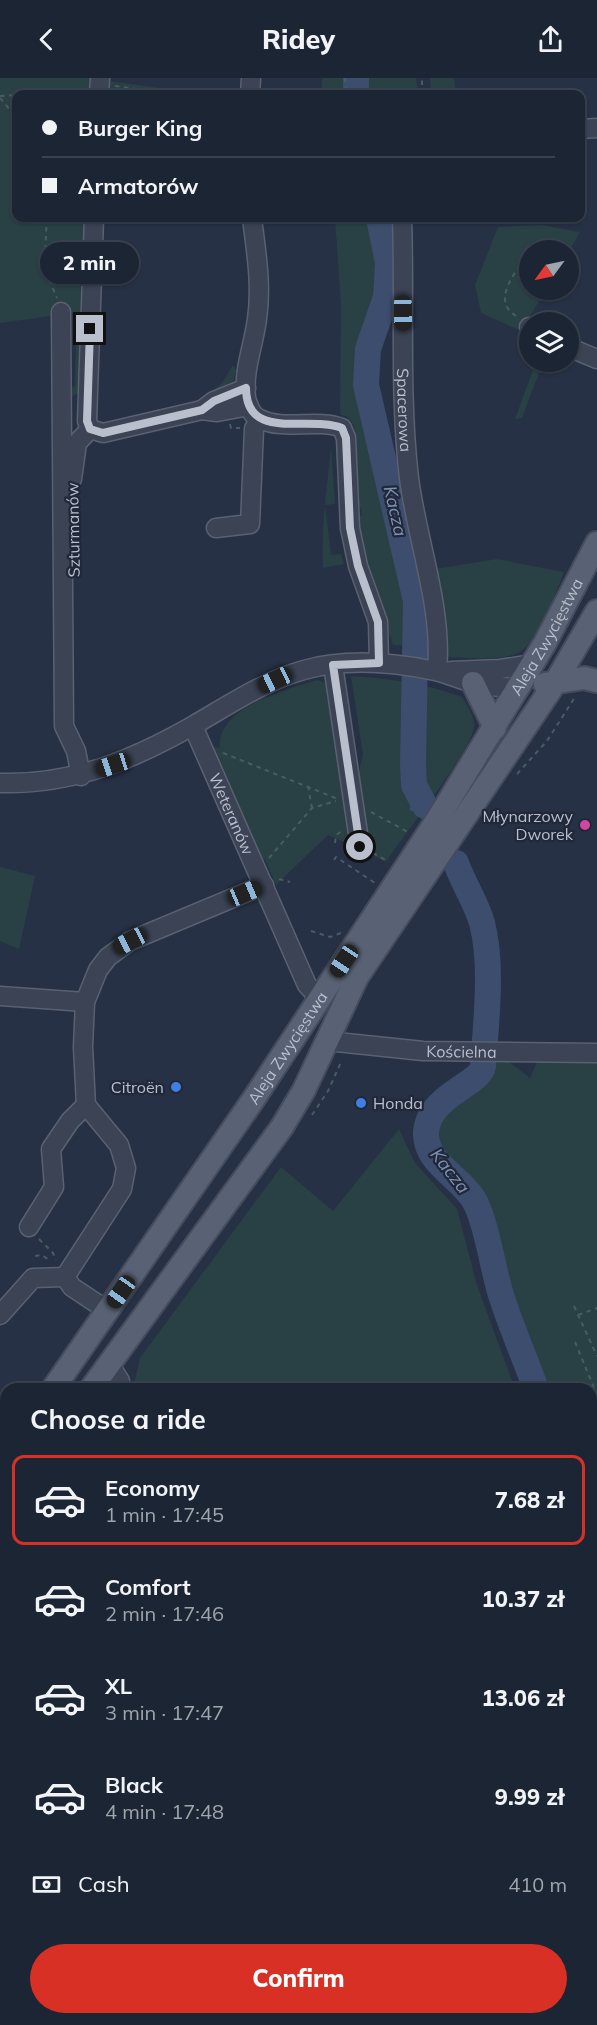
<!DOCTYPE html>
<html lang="en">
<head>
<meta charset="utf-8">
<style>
  :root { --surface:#1c2534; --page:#293140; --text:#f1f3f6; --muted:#a0a5ac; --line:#3a424f; --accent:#d93025 }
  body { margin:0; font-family:Mulish,sans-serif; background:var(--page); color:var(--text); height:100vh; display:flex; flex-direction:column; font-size:22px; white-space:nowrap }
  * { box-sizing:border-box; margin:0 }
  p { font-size:20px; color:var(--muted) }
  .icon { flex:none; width:33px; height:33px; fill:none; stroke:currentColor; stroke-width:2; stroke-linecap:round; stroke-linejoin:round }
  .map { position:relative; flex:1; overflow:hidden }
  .panel { position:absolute; left:0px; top:1305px; width:597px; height:642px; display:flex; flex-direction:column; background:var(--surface); border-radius:18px 18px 0 0; box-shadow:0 2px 4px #0004,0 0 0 2px var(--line) }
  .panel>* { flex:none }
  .guide { position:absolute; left:12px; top:12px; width:573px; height:132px; border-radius:12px; box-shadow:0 2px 4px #0004,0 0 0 2px var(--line); display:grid; align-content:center; height:132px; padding:0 30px; background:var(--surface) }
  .needle { width:39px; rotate:237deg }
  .tools { position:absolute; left:519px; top:162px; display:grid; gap:12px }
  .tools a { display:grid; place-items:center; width:60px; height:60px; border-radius:50%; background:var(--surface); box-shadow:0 2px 4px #0004,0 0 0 2px var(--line); font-size:30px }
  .end { position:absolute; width:27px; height:27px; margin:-14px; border:8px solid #b9bfcd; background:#111; box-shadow:0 0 0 3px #111 }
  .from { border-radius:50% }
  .bubble { position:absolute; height:42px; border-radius:21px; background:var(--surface); box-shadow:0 2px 4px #0004,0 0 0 2px var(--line); font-size:20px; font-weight:800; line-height:42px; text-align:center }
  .car { position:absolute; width:18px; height:36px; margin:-18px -9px; border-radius:8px; box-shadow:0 0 4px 2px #0007; background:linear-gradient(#222 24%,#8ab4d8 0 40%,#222 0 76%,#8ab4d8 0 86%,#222 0) }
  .guide b { display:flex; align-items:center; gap:21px; height:57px; font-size:22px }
  .guide b+b { border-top:2px solid var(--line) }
  .guide i { width:15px; height:15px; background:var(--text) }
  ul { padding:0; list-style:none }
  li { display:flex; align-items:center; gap:18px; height:90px; margin:0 12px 9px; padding:0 18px; border:3px solid transparent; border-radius:12px }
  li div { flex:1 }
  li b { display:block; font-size:22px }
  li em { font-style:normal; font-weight:800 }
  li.current { border-color:var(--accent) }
  li>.icon { width:54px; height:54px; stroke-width:1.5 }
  h2 { padding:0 30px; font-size:27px; line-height:72px }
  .pay { display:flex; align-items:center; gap:15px; height:66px; padding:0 30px; font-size:22px }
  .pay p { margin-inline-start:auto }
  .primary-button { display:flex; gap:12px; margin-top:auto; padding:12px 30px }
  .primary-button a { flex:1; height:69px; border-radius:36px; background:var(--accent); color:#fff; font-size:24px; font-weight:800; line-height:69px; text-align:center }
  header { display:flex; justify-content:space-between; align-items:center; height:78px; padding:0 30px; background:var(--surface); font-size:27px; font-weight:800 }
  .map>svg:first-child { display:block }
  .green { fill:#294045 }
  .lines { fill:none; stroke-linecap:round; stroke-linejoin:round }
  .stream { stroke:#3c4d6e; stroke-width:4.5 }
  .river { stroke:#3c4d6e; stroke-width:26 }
  .minor-casing { stroke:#5a6171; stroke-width:21 }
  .major-casing { stroke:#454c5d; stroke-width:26 }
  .path { stroke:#475d61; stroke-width:2; stroke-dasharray:4.5 4.5; stroke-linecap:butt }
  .minor { stroke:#3b4354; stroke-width:18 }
  .major { stroke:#596274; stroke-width:22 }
  .rail-casing { stroke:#5d677b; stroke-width:7 }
  .rail { stroke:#202839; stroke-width:4.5; stroke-dasharray:14; stroke-linecap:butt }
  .route { stroke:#b9bfcd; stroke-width:8 }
  .hotel-dot { fill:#d1479c; stroke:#202839; stroke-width:2 }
  .shop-dot { fill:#3f7fe0; stroke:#202839; stroke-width:2 }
  .labels { text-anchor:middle; stroke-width:4.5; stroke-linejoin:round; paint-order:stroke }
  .street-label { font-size:16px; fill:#b9bfcd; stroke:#202839 }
  .poi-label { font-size:16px; fill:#b9bfcd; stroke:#202839; text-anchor:end }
  .water-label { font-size:18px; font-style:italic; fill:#7f92b5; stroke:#202839 }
</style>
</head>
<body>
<header><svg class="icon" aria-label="back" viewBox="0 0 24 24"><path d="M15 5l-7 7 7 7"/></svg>Ridey<svg class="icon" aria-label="share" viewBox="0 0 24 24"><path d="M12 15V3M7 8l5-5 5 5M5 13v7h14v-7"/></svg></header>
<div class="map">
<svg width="597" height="1947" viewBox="0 0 597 1947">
  <rect width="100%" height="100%" fill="#263145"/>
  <path class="green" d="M0 0H94L93 16H16V140H89L86 233 0 245Z
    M322 0H353V16H322Z
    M360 0H416L418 16H359Z
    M430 0H454L456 16H431Z
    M107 3 206 16H106Z
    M335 140H376L383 174V206L360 267 359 292 365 339 375 360 383 361 390 375 398 431 433 569 393 567 371 503 355 440 362 437 361 430 356 429 354 348 348 339 341 337 340 331 341 227Z
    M382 140H394L397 239 378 258 389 219 391 188Z
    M541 147 580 154 569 173 530 172V212H546L521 253 481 235 475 207 498 149Z
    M76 261H81V313L72 319 68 312 75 308Z
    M536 284H543L522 340 515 341Z
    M233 287 236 292 233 303 210 315 222 305Z
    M331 369 335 426 325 427 331 477 341 476 344 486 323 490C321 450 327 409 331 369Z
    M497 481 564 494C556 515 538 566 518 575 502 583 466 580 448 579L429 492Z
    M351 598C389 600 426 606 462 619 467 628 475 638 474 649 472 672 402 759 386 784L370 776 359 693 363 677Z
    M318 602 327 606 349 766 328 757 276 807 265 781 262 782 218 684 214 669 220 670C216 629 287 611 318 602Z
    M0 789 35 798 19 871 0 863Z
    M487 980H504L530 1000 538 982 597 984V1403L591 1397V1311H543L507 1213 481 1127 473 1112 430 1062 434 1040 448 1019 480 1002 487 994Z
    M399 1051 415 1085 457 1131 477 1207 515 1311H133L140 1280 281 1089 333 1133Z
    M597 1670V1814L591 1804V1679Z
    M84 1941H138L132 1947H84Z"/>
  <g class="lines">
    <path class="stream" d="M412 731 417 713"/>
    <path class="river" d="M356 16V0
      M379 140 388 185 386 219 368 271 366 307 416 523 413 686 414 707 425 728
      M456 785C463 805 476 824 482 845 493 886 486 945 483 988 480 1007 428 1017 426 1055 425 1087 467 1102 477 1128 489 1156 492 1188 501 1217 511 1249 525 1280 536 1311
      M591 1403 597 1409"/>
    <defs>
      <g id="minor">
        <path d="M99 16 100 0"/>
        <path d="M250 16 251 0"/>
        <path d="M580 51 597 50"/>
        <path d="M252 140C256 173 262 207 257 241 254 266 243 292 246 319 247 327 252 338 260 341 284 353 317 340 342 350L346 360 350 450 358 488 378 544 379 585"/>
        <path id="s1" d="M402 140C405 226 399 314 409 400 417 463 443 530 437 593"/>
        <path d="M61 234 64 648 76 673 81 698"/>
        <path d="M529 249 530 250"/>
        <path d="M568 269 597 281"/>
        <path d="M202 332 214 323 246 310"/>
        <path d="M90 351 87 343 94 140"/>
        <path d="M90 351 103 355 202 332 217 334 249 328"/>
        <path d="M72 401 77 365 90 351"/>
        <path d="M216 450 250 446 254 351 259 341"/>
        <path d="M333 587 360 769"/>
        <path d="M451 593 500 591 533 586"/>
        <path id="s2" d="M193 648 307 907 319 920"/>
        <path d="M0 705C72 707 133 682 194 647 229 627 264 603 304 592 346 580 392 584 435 593 448 596 461 602 474 605 489 609 504 609 519 610"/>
        <path d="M0 918 85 924"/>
        <path id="s3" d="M327 963 423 973 597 975"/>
        <path d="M29 1149 54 1109 51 1071 70 1043 86 1027"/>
        <path d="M65 1199 122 1111 126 1090 119 1067 86 1027 83 969 85 924 98 892 108 879 130 863 264 807"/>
        <path d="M65 1199 72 1209 108 1233"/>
        <path d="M0 1237 33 1200 65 1199"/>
        <path d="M109 1286 120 1303 121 1311"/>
        <path d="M0 1618 6 1610"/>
        <path d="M0 1755 6 1760"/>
        <path d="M591 1830 597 1836"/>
        <path d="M0 1907 6 1913"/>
        <path d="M399 1941 404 1947"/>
        <path d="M575 1941 578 1947"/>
        <path d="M14 1947 19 1941"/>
        <path d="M281 1947 286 1941"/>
      </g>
      <g id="major">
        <path d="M473 605 495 650"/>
        <path d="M545 606 584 600 597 603"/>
        <path id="s4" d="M53 1311 253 1022 439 739 545 565 597 465"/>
        <path d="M91 1311 282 1049 304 1012 357 899 555 605 597 533"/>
        <path d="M0 1387 6 1379"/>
        <path d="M0 1437 6 1428"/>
        <path d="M591 1560 597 1554"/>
        <path d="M591 1602 597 1596"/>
        <path d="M211 1947 217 1941"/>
        <path d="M250 1947 256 1941"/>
      </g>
    </defs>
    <use href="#minor" class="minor-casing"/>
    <use href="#major" class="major-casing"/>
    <path class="path" d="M345 0 346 16
      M115 8 172 16
      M23 16H37
      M422 16V0
      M0 18 16 17
      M0 20 16 39
      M47 140 44 190 57 220
      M516 238C489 221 519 193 527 174
      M230 346 231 350H240
      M223 675 338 721
      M517 696 547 663 575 619
      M308 708 312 730
      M371 734 408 754
      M335 765 336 757 342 753
      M373 775 389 784
      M269 780 312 730 336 723
      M334 782 336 779 375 805
      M279 801 290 804
      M311 853 330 859 341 855
      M312 1037 328 1013 342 982
      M39 1161 53 1175 56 1182
      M35 1178 42 1177 49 1182
      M574 1228 597 1278
      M578 1237 597 1230
      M575 1264 597 1317
      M591 1418 597 1419
      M591 1434 597 1428
      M0 1477 6 1469
      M0 1492 6 1495
      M591 1643 597 1637
      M107 1947 109 1941"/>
    <use href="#minor" class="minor"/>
    <use href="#major" class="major"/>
    <defs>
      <path id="rail" d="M591 1466 597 1459
        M591 1479 597 1472
        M591 1496 597 1490
        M591 1509 597 1502
        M144 1947 150 1941
        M183 1947 189 1941"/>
    </defs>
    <use href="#rail" class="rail-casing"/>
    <use href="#rail" class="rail"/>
  </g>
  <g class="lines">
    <path class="route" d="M90 251 87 343 90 351 103 355 202 332 214 323 246 310C246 364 308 337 342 350L346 360 350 450 358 488 378 544 379 585 333 587 360 769"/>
  </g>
  <circle class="hotel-dot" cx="585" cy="747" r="6"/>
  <g class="shop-dot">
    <circle cx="176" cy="1009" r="6"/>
    <circle cx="361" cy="1025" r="6"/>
  </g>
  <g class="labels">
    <g class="street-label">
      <text dy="6" stroke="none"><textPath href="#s1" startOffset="192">Spacerowa</textPath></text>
      <text transform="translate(73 452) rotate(-91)" y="6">Szturmanów</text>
      <text dy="6" stroke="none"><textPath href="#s4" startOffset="900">Aleja Zwycięstwa</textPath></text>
      <text dy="6" stroke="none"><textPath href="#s2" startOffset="96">Weteranów</textPath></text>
      <text dy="6" stroke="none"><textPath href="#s4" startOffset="414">Aleja Zwycięstwa</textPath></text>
      <text dy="6" stroke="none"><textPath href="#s3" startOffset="135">Kościelna</textPath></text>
    </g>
    <g class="poi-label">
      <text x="573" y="744">Młynarzowy<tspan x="573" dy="18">Dworek</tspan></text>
      <text x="164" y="1015">Citroën</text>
      <text x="373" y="1031" text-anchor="start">Honda</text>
    </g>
    <g class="water-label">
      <text transform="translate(395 433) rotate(77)" y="6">Kacza</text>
      <text transform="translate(450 1093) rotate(52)" y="6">Kacza</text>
    </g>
  </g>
</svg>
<div class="tools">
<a><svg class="needle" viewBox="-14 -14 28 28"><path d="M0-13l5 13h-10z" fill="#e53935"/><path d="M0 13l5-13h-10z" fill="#a0a5ac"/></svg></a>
<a><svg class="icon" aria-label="layers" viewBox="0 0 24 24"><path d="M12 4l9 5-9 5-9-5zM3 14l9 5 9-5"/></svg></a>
</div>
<i class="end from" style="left:360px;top:769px"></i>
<i class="end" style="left:90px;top:251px"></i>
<div class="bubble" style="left:40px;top:164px;width:99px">2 min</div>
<i class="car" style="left:403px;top:235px;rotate:179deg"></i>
<i class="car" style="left:275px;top:602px;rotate:245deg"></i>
<i class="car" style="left:113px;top:687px;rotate:252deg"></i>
<i class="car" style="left:245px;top:815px;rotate:67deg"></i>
<i class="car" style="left:130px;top:863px;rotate:242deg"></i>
<i class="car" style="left:344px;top:883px;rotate:214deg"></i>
<i class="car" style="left:121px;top:1214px;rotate:215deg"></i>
<div class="guide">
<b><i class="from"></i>Burger King</b>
<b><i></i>Armatorów</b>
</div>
<section class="panel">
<h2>Choose a ride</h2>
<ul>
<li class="current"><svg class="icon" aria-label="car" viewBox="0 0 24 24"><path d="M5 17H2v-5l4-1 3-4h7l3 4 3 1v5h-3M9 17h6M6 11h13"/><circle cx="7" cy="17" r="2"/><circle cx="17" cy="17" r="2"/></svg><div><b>Economy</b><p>1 min · 17:45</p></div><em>7.68 zł</em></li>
<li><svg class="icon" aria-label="car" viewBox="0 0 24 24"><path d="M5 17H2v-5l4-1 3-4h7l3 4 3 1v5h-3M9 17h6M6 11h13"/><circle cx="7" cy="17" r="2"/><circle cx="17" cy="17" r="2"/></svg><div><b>Comfort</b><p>2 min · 17:46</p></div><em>10.37 zł</em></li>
<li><svg class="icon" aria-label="car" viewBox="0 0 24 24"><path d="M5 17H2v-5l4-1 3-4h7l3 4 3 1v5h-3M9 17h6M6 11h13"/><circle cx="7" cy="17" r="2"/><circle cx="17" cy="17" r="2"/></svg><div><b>XL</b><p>3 min · 17:47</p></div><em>13.06 zł</em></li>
<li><svg class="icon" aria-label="car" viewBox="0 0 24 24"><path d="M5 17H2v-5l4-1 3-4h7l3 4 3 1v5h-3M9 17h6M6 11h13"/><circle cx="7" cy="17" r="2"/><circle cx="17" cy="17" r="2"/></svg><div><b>Black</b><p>4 min · 17:48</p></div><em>9.99 zł</em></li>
</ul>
<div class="pay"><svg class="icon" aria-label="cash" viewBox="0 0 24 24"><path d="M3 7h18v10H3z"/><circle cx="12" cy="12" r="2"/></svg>Cash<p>410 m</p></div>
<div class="primary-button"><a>Confirm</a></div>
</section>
</div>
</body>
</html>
